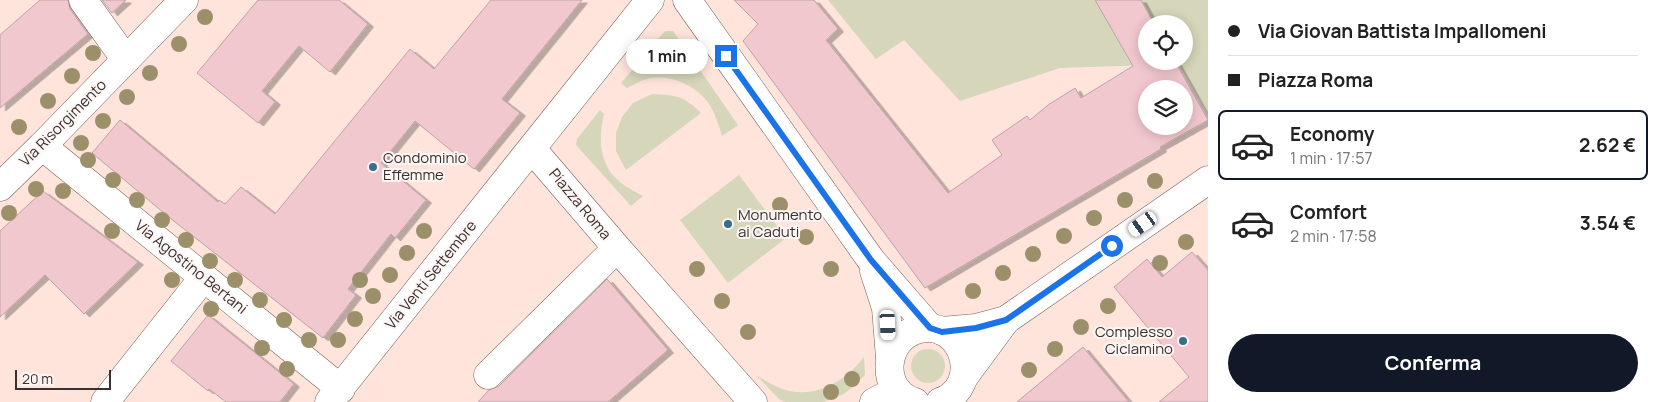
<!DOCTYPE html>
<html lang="it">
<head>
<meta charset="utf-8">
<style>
  :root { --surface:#fff; --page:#f6f6f6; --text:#222; --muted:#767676; --line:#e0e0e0; --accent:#111827 }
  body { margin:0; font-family:Manrope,sans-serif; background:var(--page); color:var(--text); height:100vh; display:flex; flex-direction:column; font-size:19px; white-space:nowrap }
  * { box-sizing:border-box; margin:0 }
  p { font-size:16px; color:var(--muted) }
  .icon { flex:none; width:28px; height:28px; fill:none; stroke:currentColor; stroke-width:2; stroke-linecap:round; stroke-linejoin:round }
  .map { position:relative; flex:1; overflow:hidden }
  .panel { display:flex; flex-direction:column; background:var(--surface); width:450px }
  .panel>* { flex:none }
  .guide { display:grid; align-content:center; height:110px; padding:0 20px; background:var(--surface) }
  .controls { position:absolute; left:1138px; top:15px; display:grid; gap:10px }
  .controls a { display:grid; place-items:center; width:55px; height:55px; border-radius:50%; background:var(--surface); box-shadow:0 2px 12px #0003; font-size:25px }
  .scale { position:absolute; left:15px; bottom:12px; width:96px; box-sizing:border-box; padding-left:5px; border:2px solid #3a302d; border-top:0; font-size:14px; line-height:18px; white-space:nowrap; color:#3a302d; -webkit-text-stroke:4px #fcf6f5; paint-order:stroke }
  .end { position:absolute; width:22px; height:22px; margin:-11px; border:6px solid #1a73e8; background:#fff; box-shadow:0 0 0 2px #fff }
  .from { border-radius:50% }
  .bubble { position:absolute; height:35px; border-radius:18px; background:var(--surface); box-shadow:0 2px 12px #0003; font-size:16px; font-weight:700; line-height:35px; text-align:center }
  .car { position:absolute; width:15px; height:30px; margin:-15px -8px; border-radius:6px; box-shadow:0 0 4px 1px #0007; background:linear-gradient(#fff 24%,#345 0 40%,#fff 0 76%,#345 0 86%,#fff 0) }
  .guide b { display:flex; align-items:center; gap:18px; height:48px; font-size:19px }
  .guide b+b { border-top:1px solid var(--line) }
  .guide i { width:12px; height:12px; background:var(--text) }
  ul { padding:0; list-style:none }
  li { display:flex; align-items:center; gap:15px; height:70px; margin:0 10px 8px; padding:0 10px; border:2px solid transparent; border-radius:8px }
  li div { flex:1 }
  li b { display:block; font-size:19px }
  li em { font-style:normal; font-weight:700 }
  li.active { border-color:var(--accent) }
  li>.icon { width:45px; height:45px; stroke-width:1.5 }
  .button { display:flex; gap:10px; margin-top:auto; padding:10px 20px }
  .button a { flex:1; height:58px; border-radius:30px; background:var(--accent); color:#fff; font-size:20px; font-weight:700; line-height:58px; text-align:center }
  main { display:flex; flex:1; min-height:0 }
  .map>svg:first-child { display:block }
  .green { fill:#d6d6ba; fill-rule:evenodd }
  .building { fill:#f2c8cf; stroke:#bca2a6; fill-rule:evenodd; filter:url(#shadow) }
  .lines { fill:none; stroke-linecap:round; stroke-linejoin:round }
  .minor-casing { stroke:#766159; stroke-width:29 }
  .major-casing { stroke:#766159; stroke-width:29 }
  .minor { stroke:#fff; stroke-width:28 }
  .major { stroke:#fff; stroke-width:28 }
  .tree { fill:#9c906b }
  .route { stroke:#1a73e8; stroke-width:6 }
  .poi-dot { fill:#386e8a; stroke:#fcf6f5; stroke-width:2 }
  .labels { text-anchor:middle; stroke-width:4; stroke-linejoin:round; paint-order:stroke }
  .street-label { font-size:15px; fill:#3a302d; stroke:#fcf6f5 }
  .poi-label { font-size:15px; fill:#3a302d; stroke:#fcf6f5; text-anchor:start }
</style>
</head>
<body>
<main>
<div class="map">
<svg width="1208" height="402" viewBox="0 0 1208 402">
  <defs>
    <filter id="shadow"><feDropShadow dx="5.5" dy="3" stdDeviation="0" flood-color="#0004"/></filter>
  </defs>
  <rect width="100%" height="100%" fill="#fee4db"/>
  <path class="green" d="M828 0H1208V114L1179 64 1060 68 960 101 904 40 876 59ZM1146 24H1184V61H1146Z
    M665 31H673L738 125 722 136C719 126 716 116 711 107 700 88 674 75 652 78 643 79 635 84 627 88L621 83Z
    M652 94C676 95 684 96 701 113L626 170 616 151V133L622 117 633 103Z
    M600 110 604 114C598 138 599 166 620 182 627 188 636 192 643 196L631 206 576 145 577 139Z
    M739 175 786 238 728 283 680 220Z
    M911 366a17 17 0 1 1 34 0a17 17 0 1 1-34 0Z
    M864 357 865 375 853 387 842 395 823 402H785L779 399 756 375C763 379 770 384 777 387 811 402 844 383 864 357Z"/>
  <path class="building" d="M40 0H68L70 9 88 34 0 108V35Z
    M102 0H126L112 13Z
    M258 0H339L368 24 330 72 299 46 262 91 275 102 258 123 197 73Z
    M491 0H582L502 99 520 113 474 169 415 121 381 163 426 200 395 238 391 234 348 289 356 295 323 338 170 218 92 153 120 120 218 202 219 200 225 204 241 187 275 214 410 49 434 69Z
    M734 0H814L838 29 826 40 948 193 1002 155 992 140 1027 116 1030 120 1048 105 1075 88 1081 98 1133 66 1095 0H1141L1154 24H1146V61H1175L1208 120 1160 147 1161 149 925 288 743 41 758 24ZM1146 89H1184V126H1146Z
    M43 191 138 262 84 314 45 275 0 317V231Z
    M1192 252 1208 270V402H1159L1189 377 1114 287 1147 259 1162 277Z
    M607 279 668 350 608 402H478L489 390 499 386Z
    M208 315 294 384 280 402H226L209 389 208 391 171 361Z
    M1083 347 1129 402H1017Z"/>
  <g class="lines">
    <defs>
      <path id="minor" d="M83 0 126 60
        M42 146 341 389
        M532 149 617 248 753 402
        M942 331 976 328 1006 320
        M488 375 617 248
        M964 377 1006 320 1208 180
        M105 402 204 277
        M329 402 650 0
        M874 402 897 390"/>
      <path id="major" d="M687 0 871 260 930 328
        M0 187 42 146 184 0
        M874 271 886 308 890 358
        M915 402C878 392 883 337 919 329 964 319 984 386 940 402"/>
    </defs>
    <use href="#minor" class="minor-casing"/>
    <use href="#major" class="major-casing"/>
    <use href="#minor" class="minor"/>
    <use href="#major" class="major"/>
  </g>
  <g class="tree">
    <circle cx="205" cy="17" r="8"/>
    <circle cx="179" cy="44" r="8"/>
    <circle cx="93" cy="53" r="8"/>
    <circle cx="150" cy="73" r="8"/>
    <circle cx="72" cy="76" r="8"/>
    <circle cx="127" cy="97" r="8"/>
    <circle cx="48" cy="101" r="8"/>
    <circle cx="103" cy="121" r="8"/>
    <circle cx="19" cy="127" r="8"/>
    <circle cx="81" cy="143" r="8"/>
    <circle cx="88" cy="160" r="8"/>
    <circle cx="113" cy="180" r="8"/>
    <circle cx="1155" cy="181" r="8"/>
    <circle cx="36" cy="189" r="8"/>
    <circle cx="63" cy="191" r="8"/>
    <circle cx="137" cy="200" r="8"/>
    <circle cx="1125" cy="200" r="8"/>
    <circle cx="780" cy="205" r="8"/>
    <circle cx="9" cy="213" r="8"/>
    <circle cx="1094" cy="218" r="8"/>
    <circle cx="162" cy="220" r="8"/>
    <circle cx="112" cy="231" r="8"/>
    <circle cx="424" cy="231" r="8"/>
    <circle cx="1064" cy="236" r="8"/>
    <circle cx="806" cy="237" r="8"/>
    <circle cx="186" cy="240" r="8"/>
    <circle cx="1186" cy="242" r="8"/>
    <circle cx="407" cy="253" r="8"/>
    <circle cx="1033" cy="254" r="8"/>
    <circle cx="210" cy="261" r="8"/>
    <circle cx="1160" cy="263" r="8"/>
    <circle cx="697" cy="269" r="8"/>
    <circle cx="831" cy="269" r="8"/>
    <circle cx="1003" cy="273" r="8"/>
    <circle cx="390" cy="275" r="8"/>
    <circle cx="172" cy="280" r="8"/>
    <circle cx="235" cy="280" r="8"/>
    <circle cx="360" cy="280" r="8"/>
    <circle cx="973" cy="291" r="8"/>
    <circle cx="373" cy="296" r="8"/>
    <circle cx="260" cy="300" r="8"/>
    <circle cx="722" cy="301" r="8"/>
    <circle cx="1108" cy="306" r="8"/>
    <circle cx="211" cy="309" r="8"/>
    <circle cx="355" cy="319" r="8"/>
    <circle cx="284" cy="320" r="8"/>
    <circle cx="1081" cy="327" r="8"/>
    <circle cx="748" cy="332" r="8"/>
    <circle cx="309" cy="340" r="8"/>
    <circle cx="338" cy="340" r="8"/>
    <circle cx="262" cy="348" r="8"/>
    <circle cx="1055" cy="349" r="8"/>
    <circle cx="287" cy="369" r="8"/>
    <circle cx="1029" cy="370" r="8"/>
    <circle cx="852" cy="379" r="8"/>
    <circle cx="831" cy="392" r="8"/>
  </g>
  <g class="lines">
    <path class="route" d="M726 56 871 260 930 328 942 332 976 328 1006 320 1112 246"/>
  </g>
  <g class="poi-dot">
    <circle cx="373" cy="167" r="5"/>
    <circle cx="728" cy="224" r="5"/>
    <circle cx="1183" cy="341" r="5"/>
  </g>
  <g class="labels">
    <g class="street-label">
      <text transform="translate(63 123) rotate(-45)" y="5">Via Risorgimento</text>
      <text transform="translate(580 204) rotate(50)" y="5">Piazza Roma</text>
      <text transform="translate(191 267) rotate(39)" y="5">Via Agostino Bertani</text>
      <text transform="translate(431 275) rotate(-51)" y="5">Via Venti Settembre</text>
    </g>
    <g class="poi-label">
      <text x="383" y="163">Condominio<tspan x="383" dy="17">Effemme</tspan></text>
      <text x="738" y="220">Monumento<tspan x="738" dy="17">ai Caduti</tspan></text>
      <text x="1173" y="337" text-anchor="end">Complesso<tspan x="1173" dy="17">Ciclamino</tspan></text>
    </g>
  </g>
</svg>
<div class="controls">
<a><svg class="icon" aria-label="locate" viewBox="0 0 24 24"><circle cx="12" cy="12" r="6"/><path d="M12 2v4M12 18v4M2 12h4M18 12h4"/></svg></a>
<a><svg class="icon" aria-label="layers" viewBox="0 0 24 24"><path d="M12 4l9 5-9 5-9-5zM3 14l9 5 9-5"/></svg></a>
</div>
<div class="scale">20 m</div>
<i class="end from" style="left:1112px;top:246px"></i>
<i class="end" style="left:726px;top:56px"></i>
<div class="bubble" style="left:626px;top:39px;width:82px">1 min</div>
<i class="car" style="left:1143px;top:224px;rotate:235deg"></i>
<i class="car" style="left:888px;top:325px;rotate:177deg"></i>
</div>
<section class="panel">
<div class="guide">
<b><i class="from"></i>Via Giovan Battista Impallomeni</b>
<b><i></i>Piazza Roma</b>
</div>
<ul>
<li class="active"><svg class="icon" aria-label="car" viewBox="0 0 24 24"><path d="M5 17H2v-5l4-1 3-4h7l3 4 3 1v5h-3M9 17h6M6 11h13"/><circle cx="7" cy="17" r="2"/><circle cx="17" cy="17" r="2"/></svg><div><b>Economy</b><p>1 min · 17:57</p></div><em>2.62 €</em></li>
<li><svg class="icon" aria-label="car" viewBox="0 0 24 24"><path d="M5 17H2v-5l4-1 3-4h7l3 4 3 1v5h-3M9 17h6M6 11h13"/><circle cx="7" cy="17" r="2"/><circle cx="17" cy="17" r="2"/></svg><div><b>Comfort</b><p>2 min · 17:58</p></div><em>3.54 €</em></li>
</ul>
<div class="button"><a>Conferma</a></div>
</section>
</main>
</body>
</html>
